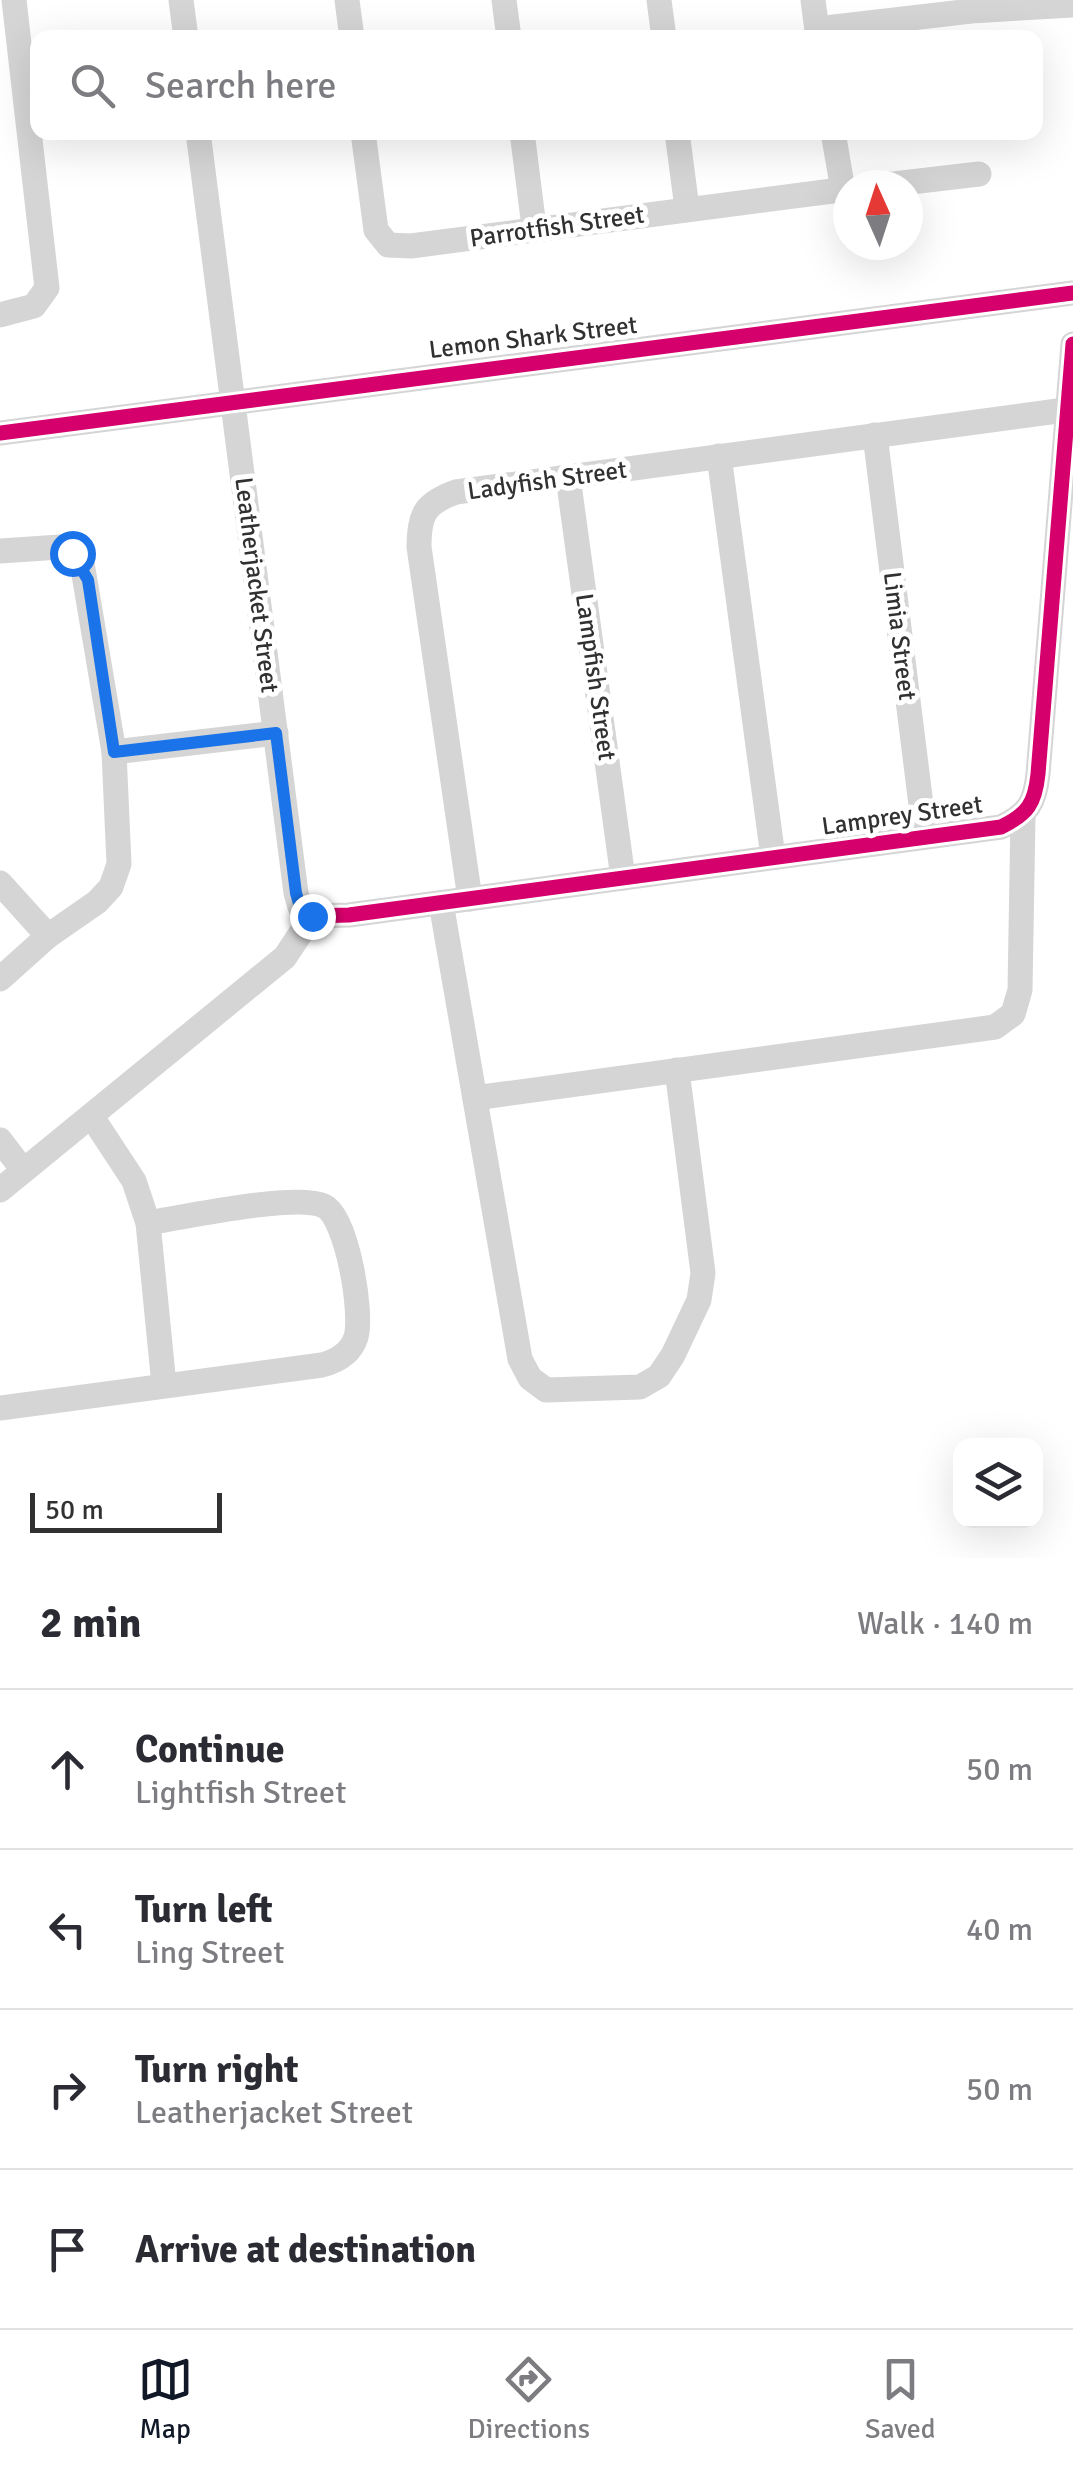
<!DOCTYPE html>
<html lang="en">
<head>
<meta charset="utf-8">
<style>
  body { margin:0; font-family:Signika,sans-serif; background:#f7f7f7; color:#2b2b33 }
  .controls { position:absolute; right:30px; bottom:30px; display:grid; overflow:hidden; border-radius:20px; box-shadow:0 10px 40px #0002 }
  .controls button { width:90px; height:90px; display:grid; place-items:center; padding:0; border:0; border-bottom:2px solid #e1e1e2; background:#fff; color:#2b2b33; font:50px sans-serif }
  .compass { position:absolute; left:833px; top:170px; width:90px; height:90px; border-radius:50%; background:#fff; box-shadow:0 10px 40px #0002; rotate:357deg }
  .scale { position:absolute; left:30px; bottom:25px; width:192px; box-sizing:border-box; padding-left:10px; border:5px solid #313131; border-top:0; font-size:28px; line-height:35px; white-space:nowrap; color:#313131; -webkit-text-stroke:8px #fff; paint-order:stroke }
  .stop { position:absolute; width:30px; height:30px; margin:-22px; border:8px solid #1a73e8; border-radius:50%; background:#fff }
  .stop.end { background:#1a73e8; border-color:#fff; box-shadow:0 2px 10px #0008 }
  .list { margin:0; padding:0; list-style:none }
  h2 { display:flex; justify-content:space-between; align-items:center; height:130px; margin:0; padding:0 40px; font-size:42px }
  h2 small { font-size:32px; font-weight:400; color:#7c7c81 }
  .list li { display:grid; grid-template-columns:65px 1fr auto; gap:30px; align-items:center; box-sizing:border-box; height:160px; padding:0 40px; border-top:2px solid #e1e1e2 }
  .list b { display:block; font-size:38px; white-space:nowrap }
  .list p { margin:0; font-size:32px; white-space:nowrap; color:#7c7c81 }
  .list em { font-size:32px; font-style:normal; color:#7c7c81 }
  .icon { flex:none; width:55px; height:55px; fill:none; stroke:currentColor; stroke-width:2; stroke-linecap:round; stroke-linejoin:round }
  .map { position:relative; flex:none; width:1073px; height:1558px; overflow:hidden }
  .search { position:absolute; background:#fff; box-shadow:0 10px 40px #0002; left:30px; right:30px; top:30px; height:110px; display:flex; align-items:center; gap:25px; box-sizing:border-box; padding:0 35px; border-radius:20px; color:#7c7c81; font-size:38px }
  .sheet { height:770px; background:#fff }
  nav { display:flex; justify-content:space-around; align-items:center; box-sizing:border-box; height:140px; border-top:2px solid #e1e1e2; background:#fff; font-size:28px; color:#7c7c81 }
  nav a { display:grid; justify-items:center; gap:5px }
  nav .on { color:#111827 }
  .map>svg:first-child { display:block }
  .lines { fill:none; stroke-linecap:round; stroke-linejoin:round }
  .street { stroke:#d5d5d5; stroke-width:25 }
  .cycleway-casing { stroke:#fff; stroke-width:21 }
  .cycleway { stroke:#d6006c; stroke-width:15 }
  .route { stroke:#1a73e8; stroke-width:12 }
  .labels { text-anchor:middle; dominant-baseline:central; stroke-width:10; stroke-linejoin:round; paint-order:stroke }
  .street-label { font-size:25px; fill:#313131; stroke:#fff }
</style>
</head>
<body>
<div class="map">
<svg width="1073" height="1558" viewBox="0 0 1073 1558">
  <rect width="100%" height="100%" fill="#fff"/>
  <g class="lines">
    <g class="street">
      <path d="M181,0L186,38"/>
      <path d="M347,0L352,38"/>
      <path d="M504,0L509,38"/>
      <path d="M659,0L664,38"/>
      <path d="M813,0L818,38"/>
      <path d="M817,29L971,11L1073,5"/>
      <path d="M198,132L296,893L300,907L312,916"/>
      <path d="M363,132L376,230L388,245L411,246L848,189"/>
      <path d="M522,132L534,227"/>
      <path d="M677,132L687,208"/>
      <path d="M833,132L843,190"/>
      <path d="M885,185L979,174"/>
      <path d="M0,315L34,306L47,288L14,0"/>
      <path d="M0,433L1073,293"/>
      <path d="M875,435L925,837"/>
      <path d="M719,456L773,857"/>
      <path d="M568,477L623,878"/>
      <path d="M0,551L60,547L82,563L114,752L119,864L111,887L97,902L48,936L0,979"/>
      <path d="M114,752L276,733"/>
      <path d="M0,883L48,936"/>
      <path d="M470,899L419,547C419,514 425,503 456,492L1065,410"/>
      <path d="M441,903L520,1359L530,1378L546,1390L640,1387L659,1376L673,1355L699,1300L703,1273L677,1070"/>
      <path d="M312,916L349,915L1001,827C1028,814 1035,803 1038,774L1073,344"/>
      <path d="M475,1098L995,1027L1013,1014L1020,990L1023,816"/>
      <path d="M92,1117L134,1181L148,1223L164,1385"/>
      <path d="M0,1140L23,1170"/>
      <path d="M0,1190L285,957L312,916"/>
      <path d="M0,1408L322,1365C337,1361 351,1353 356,1337C363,1313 347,1217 324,1206C296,1193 184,1217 148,1223"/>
    </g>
    <g class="cycleway-casing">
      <g id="cycleway">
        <path d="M0,433L1073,293"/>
        <path d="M312,916L349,915L1001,827C1028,814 1035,803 1038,774L1073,344"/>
      </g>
    </g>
    <use href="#cycleway" class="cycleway"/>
  </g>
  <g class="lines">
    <path class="route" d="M72,553L88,580L114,752L276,733L296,893L300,907L312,916"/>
  </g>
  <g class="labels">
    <g class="street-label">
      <text transform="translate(557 226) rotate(-8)">Parrotfish Street</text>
      <text transform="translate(533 337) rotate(-7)">Lemon Shark Street</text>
      <text transform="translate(547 480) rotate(-8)">Ladyfish Street</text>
      <text transform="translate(257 585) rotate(83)">Leatherjacket Street</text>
      <text transform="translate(900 636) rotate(83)">Limia Street</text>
      <text transform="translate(596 677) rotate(82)">Lampfish Street</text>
      <text transform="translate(902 815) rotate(-8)">Lamprey Street</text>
    </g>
  </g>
</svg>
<div class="controls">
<button><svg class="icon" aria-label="layers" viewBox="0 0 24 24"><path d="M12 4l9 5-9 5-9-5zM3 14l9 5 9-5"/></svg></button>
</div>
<svg class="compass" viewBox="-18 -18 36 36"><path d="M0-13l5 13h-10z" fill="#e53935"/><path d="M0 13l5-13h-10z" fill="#7c7c81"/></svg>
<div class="scale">50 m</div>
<div class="stop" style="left:72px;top:553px"></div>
<div class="stop end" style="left:312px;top:916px"></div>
<div class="search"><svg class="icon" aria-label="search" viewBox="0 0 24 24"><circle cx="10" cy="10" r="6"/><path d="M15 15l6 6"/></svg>Search here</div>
</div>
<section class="sheet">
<h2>2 min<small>Walk · 140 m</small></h2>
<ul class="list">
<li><svg class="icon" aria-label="ahead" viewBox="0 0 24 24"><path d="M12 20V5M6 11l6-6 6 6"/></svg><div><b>Continue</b><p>Lightfish Street</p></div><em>50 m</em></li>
<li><svg class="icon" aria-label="left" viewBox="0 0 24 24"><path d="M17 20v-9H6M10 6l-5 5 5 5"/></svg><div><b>Turn left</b><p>Ling Street</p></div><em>40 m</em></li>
<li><svg class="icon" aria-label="right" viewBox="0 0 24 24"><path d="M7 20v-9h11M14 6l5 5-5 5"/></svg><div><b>Turn right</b><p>Leatherjacket Street</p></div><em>50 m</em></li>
<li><svg class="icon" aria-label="arrive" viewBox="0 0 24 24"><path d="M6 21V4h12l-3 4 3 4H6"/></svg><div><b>Arrive at destination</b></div></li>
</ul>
</section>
<nav>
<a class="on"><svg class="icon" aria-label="map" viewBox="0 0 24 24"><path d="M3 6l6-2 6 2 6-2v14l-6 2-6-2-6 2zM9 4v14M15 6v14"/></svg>Map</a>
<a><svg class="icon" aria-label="directions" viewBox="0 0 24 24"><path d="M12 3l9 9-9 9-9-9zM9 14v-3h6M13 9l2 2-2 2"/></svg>Directions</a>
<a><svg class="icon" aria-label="saved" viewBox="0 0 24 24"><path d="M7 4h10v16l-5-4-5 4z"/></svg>Saved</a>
</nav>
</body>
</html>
